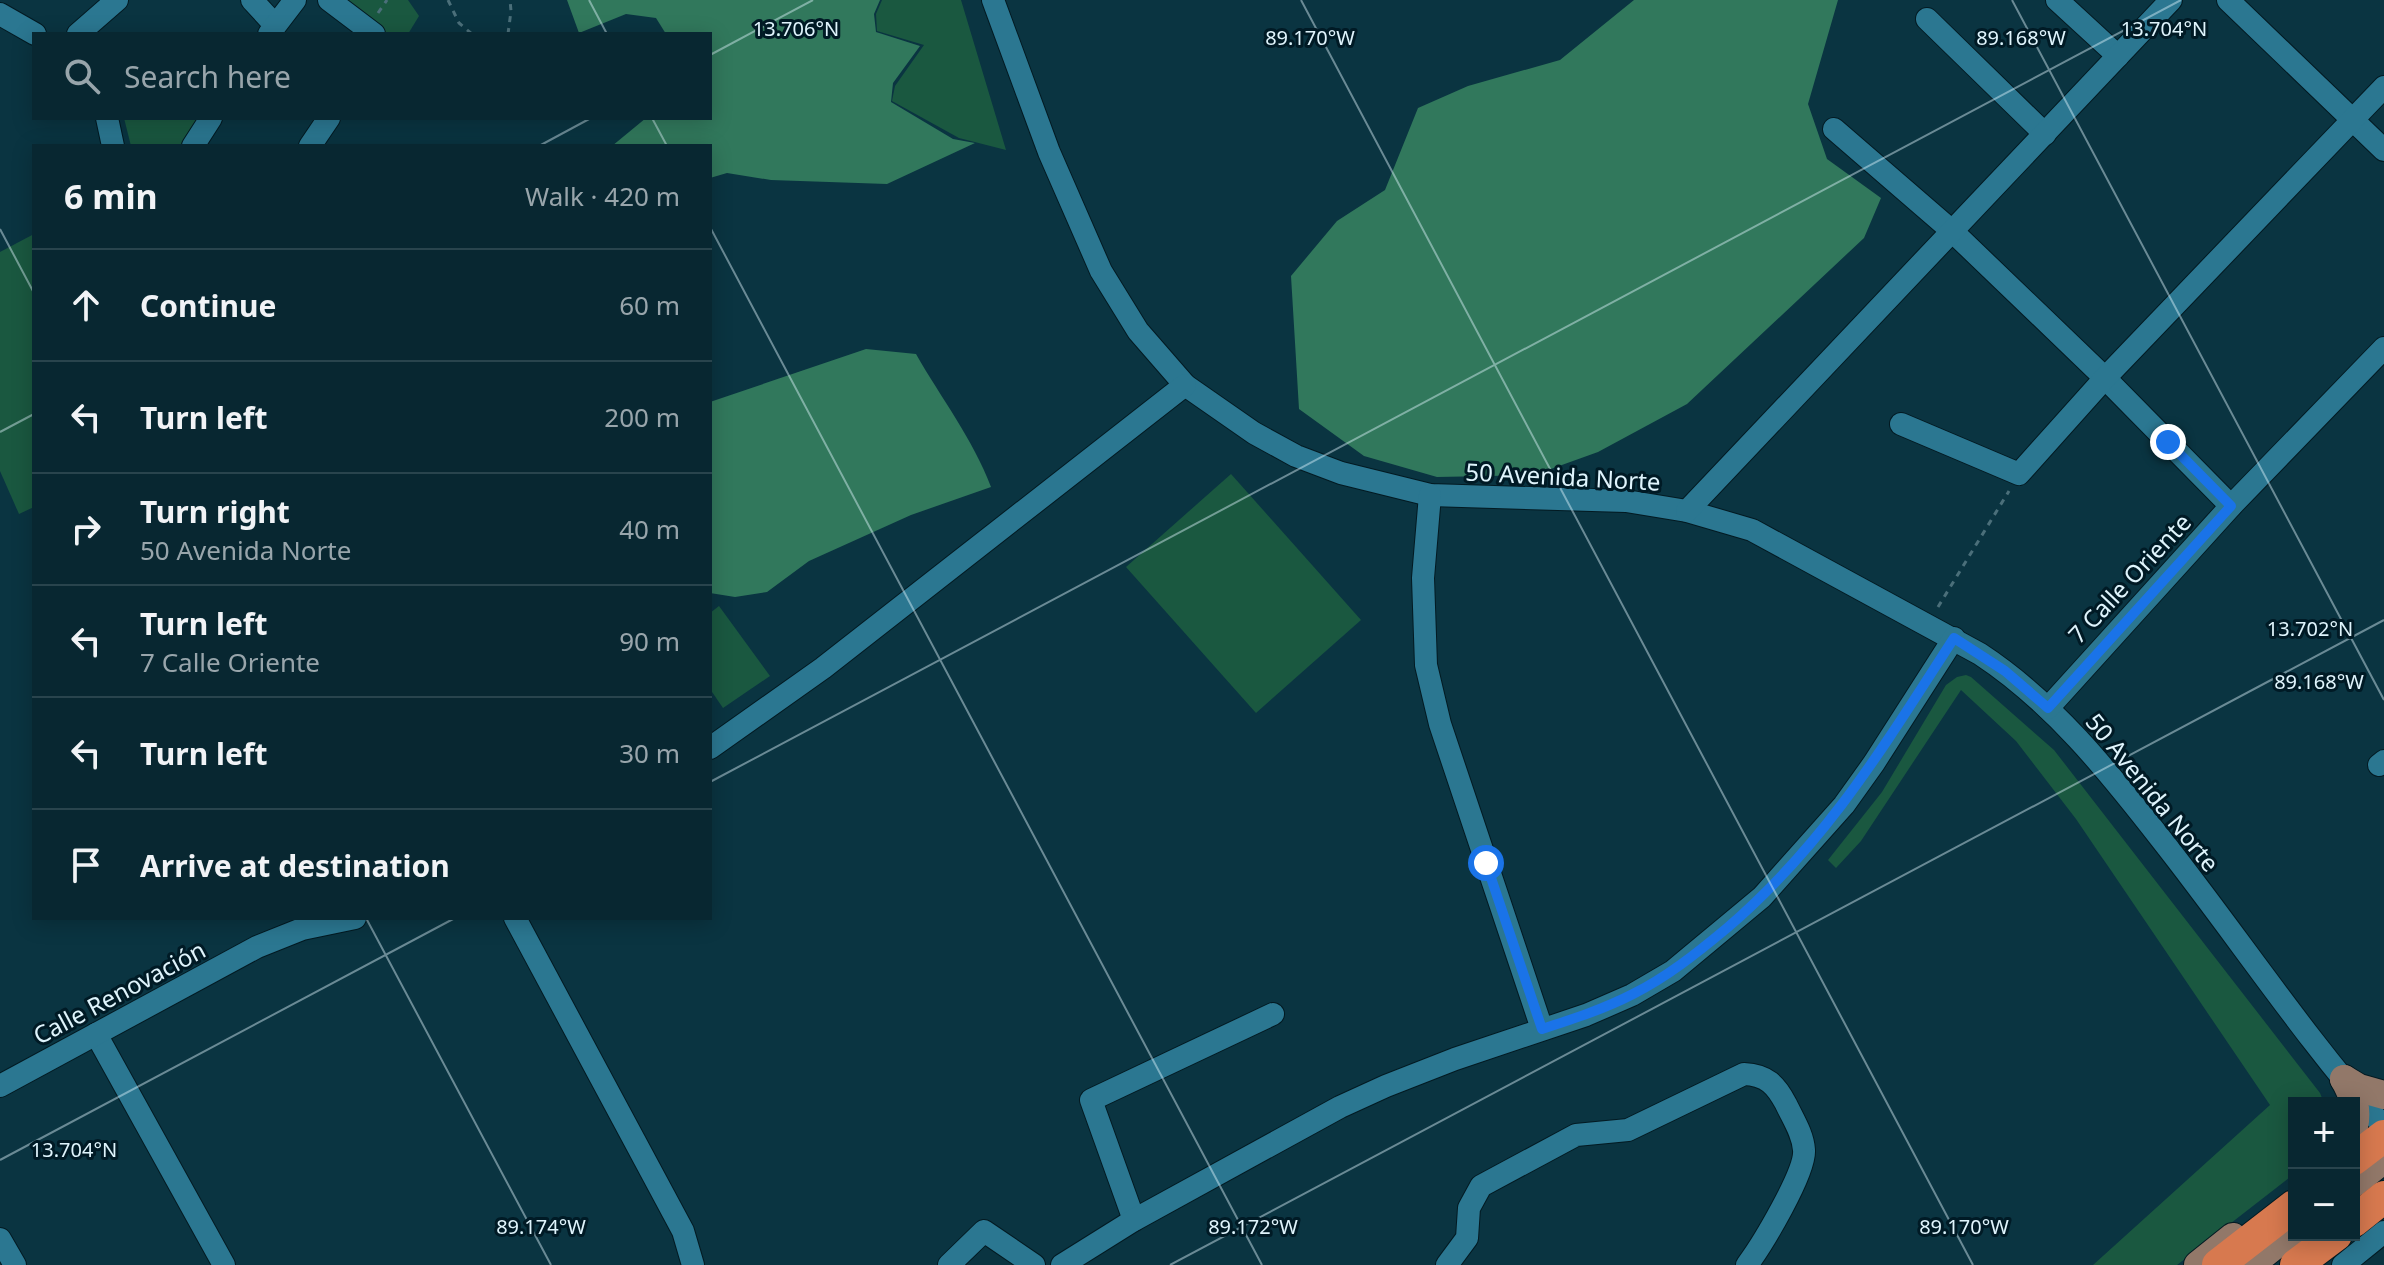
<!DOCTYPE html>
<html lang="en">
<head>
<meta charset="utf-8">
<style>
  body { margin:0; font-family:"Noto Sans",sans-serif; background:#16333d; color:#f1f3f6 }
  .controls { position:absolute; right:24px; bottom:24px; display:grid; overflow:hidden; border-radius:0px; box-shadow:0 4px 20px #0003 }
  .controls button { width:72px; height:72px; display:grid; place-items:center; padding:0; border:0; border-bottom:2px solid #29444d; background:#082731; color:#f1f3f6; font:40px sans-serif }
  .stop { position:absolute; width:24px; height:24px; margin:-18px; border:6px solid #1a73e8; border-radius:50%; background:#fff }
  .stop.end { background:#1a73e8; border-color:#fff; box-shadow:0 2px 8px #0008 }
  .list { margin:0; padding:0; list-style:none }
  h2 { display:flex; justify-content:space-between; align-items:center; height:104px; margin:0; padding:0 32px; font-size:34px }
  h2 small { font-size:26px; font-weight:400; color:#98a5ab }
  .list li { display:grid; grid-template-columns:52px 1fr auto; gap:24px; align-items:center; box-sizing:border-box; height:112px; padding:0 32px; border-top:2px solid #29444d }
  .list b { display:block; font-size:30px; white-space:nowrap }
  .list p { margin:0; font-size:26px; white-space:nowrap; color:#98a5ab }
  .list em { font-size:26px; font-style:normal; color:#98a5ab }
  .icon { flex:none; width:44px; height:44px; fill:none; stroke:currentColor; stroke-width:2; stroke-linecap:round; stroke-linejoin:round }
  .map { position:relative; flex:none; width:2384px; height:1265px; overflow:hidden }
  .search { position:absolute; background:#082731; box-shadow:0 4px 20px #0003; left:32px; top:32px; width:680px; height:88px; display:flex; align-items:center; gap:20px; box-sizing:border-box; padding:0 28px; border-radius:0px; color:#98a5ab; font-size:30px }
  .panel { position:absolute; background:#082731; box-shadow:0 4px 20px #0003; left:32px; top:144px; width:680px; height:776px; border-radius:0px }
  .map>svg:first-child { display:block }
  .green { fill:#1a5840 }
  .forest { fill:#31785c }
  .lines { fill:none; stroke-linecap:round; stroke-linejoin:round }
  .minor-casing { stroke:#031a22; stroke-width:24 }
  .major-casing { stroke:#031a22; stroke-width:30 }
  .highway-casing { stroke:#031a22; stroke-width:34 }
  .path { stroke:#4b6f7a; stroke-width:3; stroke-dasharray:6 6; stroke-linecap:butt }
  .minor { stroke:#2b7791; stroke-width:22 }
  .major { stroke:#927869; stroke-width:28 }
  .highway { stroke:#d7794f; stroke-width:32 }
  .route { stroke:#1a73e8; stroke-width:10 }
  .ticks { fill:none; stroke:#dff4fc; stroke-width:2; stroke-opacity:0.45 }
  .labels { text-anchor:middle; dominant-baseline:central; stroke-width:6; stroke-linejoin:round; paint-order:stroke }
  .street-label { font-size:24px; fill:#dff4fc; stroke:#001a25 }
  .ticks-label { font-size:20px; text-anchor:middle; fill:#dff4fc; stroke:#001a25; stroke-width:6; stroke-linejoin:round; paint-order:stroke }
</style>
</head>
<body>
<div class="map">
<svg width="2384" height="1265" viewBox="0 0 2384 1265">
  <rect width="100%" height="100%" fill="#0a3441"/>
  <g class="green">
    <path d="M340,0H408L419,16L408,34H384Z"/>
    <path d="M882,0H961L1006,150L959,138L892,101L895,86L924,45L877,31L876,14Z"/>
    <path d="M124,118H204L185,146H131Z"/>
    <path d="M34,234V507L19,514L0,471V252Z"/>
    <path d="M1231,474L1361,620L1256,713L1126,567Z"/>
    <path d="M719,606L770,676L723,708L710,689V613Z"/>
    <path d="M1966,675L1971,677L2054,750L2320,1093L2324,1103H2294V1174L2177,1265H2093L2270,1105L2076,819L2016,741L1961,690L1861,841L1836,868L1828,860L1882,792L1946,685L1957,677Z"/>
  </g>
  <g class="forest">
    <path d="M567,0H880L874,14L876,32L920,46L893,83L891,102L953,139L975,143L887,184L771,180L727,173L710,178V146H612L646,118H710V34H666L656,18L626,14L579,33Z"/>
    <path d="M1634,0H1838L1808,104L1827,159L1881,198L1864,238L1687,404L1598,452L1534,475L1437,477L1364,456L1299,409L1291,276L1337,221L1385,190L1418,108L1468,86L1560,60Z"/>
    <path d="M866,349L916,354C941,398 973,439 991,487L911,515L809,561L767,592L735,597L710,593V402Z"/>
  </g>
  <g class="lines">
    <g class="minor-casing">
      <g id="minor">
        <path d="M252,0L275,25"/>
        <path d="M329,0L374,34"/>
        <path d="M993,0L1049,152L1101,271L1138,331L1185,385L1254,433L1296,456L1341,473L1430,495L1626,501L1687,511L1752,530L1980,654C2053,702 2108,771 2161,839C2236,934 2304,1037 2384,1127"/>
        <path d="M2057,0L2118,56"/>
        <path d="M2228,0L2384,150"/>
        <path d="M0,14L35,34"/>
        <path d="M1927,19L2045,134"/>
        <path d="M78,34L117,0"/>
        <path d="M269,34L295,0"/>
        <path d="M107,118L113,146"/>
        <path d="M1834,129L1952,231L2105,378L2231,506"/>
        <path d="M193,146L211,118"/>
        <path d="M310,146L329,118"/>
        <path d="M1901,424L2019,474L2105,378L2384,87"/>
        <path d="M1430,495L1423,578L1426,665L1440,724L1542,1029"/>
        <path d="M1687,511L2171,0"/>
        <path d="M2048,708L2231,506L2384,348"/>
        <path d="M710,748L823,668L1185,385"/>
        <path d="M2379,765L2384,761"/>
        <path d="M515,918L683,1231L693,1265"/>
        <path d="M96,1034L224,1265"/>
        <path d="M0,1086L257,947L302,929L355,918"/>
        <path d="M1134,1220L1091,1100L1273,1014"/>
        <path d="M0,1239L15,1265"/>
        <path d="M949,1265L984,1231L1034,1265"/>
        <path d="M1062,1265L1134,1220L1340,1107L1386,1086L1455,1059L1586,1015L1632,995L1673,971L1762,897L1844,805L1874,763L1954,638"/>
        <path d="M1447,1265L1467,1238L1469,1208L1481,1186L1576,1135L1628,1130L1744,1074C1767,1075 1776,1085 1786,1104C1793,1119 1803,1134 1804,1150C1806,1172 1762,1245 1747,1265"/>
        <path d="M2343,1265L2384,1232"/>
      </g>
    </g>
    <g class="major-casing">
      <g id="major">
        <path d="M2344,1079C2353,1095 2358,1109 2354,1127"/>
        <path d="M2344,1079L2359,1088L2384,1095"/>
        <path d="M2354,1183L2384,1159"/>
        <path d="M2198,1265L2233,1237"/>
        <path d="M2250,1265L2294,1230"/>
      </g>
    </g>
    <g class="highway-casing">
      <g id="highway">
        <path d="M2354,1159L2384,1136"/>
        <path d="M2354,1221L2384,1197"/>
        <path d="M2218,1265L2294,1206"/>
        <path d="M2296,1265L2336,1235"/>
      </g>
    </g>
    <g class="path">
      <path d="M448,0L459,23L472,34"/>
      <path d="M378,13L387,0"/>
      <path d="M508,34L511,11L510,0"/>
      <path d="M1938,607L2009,491"/>
    </g>
    <use href="#minor" class="minor"/>
    <use href="#major" class="major"/>
    <use href="#highway" class="highway"/>
  </g>
  <g class="lines">
    <path class="route" d="M1486,863L1542,1029C1573,1019 1604,1009 1633,994C1667,977 1697,953 1727,928C1826,843 1884,746 1954,638L2005,671L2048,708L2231,506L2168,442"/>
  </g>
  <path class="ticks" d="M589,0L607,34M1301,0L1973,1265M2012,0L2384,700M710,55L813,0M652,118L667,146M539,146L591,118M710,227L1262,1265M0,229L34,293M0,432L34,414M710,782L2181,0M366,918L551,1265M0,1160L455,918M1170,1265L2384,620"/>
  <g class="labels">
    <g class="street-label">
      <text transform="translate(1563 476) rotate(3)">50 Avenida Norte</text>
      <text transform="translate(2129 578) rotate(-47)">7 Calle Oriente</text>
      <text transform="translate(2153 792) rotate(51)">50 Avenida Norte</text>
      <text transform="translate(119 992) rotate(-28)">Calle Renovación</text>
    </g>
  </g>
  <g class="ticks-label">
    <text x="796" y="36">13.706°N</text>
    <text x="2164" y="36">13.704°N</text>
    <text x="1310" y="45">89.170°W</text>
    <text x="2021" y="45">89.168°W</text>
    <text x="2310" y="636">13.702°N</text>
    <text x="2319" y="689">89.168°W</text>
    <text x="74" y="1157">13.704°N</text>
    <text x="541" y="1234">89.174°W</text>
    <text x="1253" y="1234">89.172°W</text>
    <text x="1964" y="1234">89.170°W</text>
  </g>
</svg>
<div class="controls">
<button>+</button>
<button>−</button>
</div>
<div class="stop" style="left:1486px;top:863px"></div>
<div class="stop end" style="left:2168px;top:442px"></div>
<div class="search"><svg class="icon" aria-label="search" viewBox="0 0 24 24"><circle cx="10" cy="10" r="6"/><path d="M15 15l6 6"/></svg>Search here</div>
<section class="panel">
<h2>6 min<small>Walk · 420 m</small></h2>
<ul class="list">
<li><svg class="icon" aria-label="ahead" viewBox="0 0 24 24"><path d="M12 20V5M6 11l6-6 6 6"/></svg><div><b>Continue</b></div><em>60 m</em></li>
<li><svg class="icon" aria-label="left" viewBox="0 0 24 24"><path d="M17 20v-9H6M10 6l-5 5 5 5"/></svg><div><b>Turn left</b></div><em>200 m</em></li>
<li><svg class="icon" aria-label="right" viewBox="0 0 24 24"><path d="M7 20v-9h11M14 6l5 5-5 5"/></svg><div><b>Turn right</b><p>50 Avenida Norte</p></div><em>40 m</em></li>
<li><svg class="icon" aria-label="left" viewBox="0 0 24 24"><path d="M17 20v-9H6M10 6l-5 5 5 5"/></svg><div><b>Turn left</b><p>7 Calle Oriente</p></div><em>90 m</em></li>
<li><svg class="icon" aria-label="left" viewBox="0 0 24 24"><path d="M17 20v-9H6M10 6l-5 5 5 5"/></svg><div><b>Turn left</b></div><em>30 m</em></li>
<li><svg class="icon" aria-label="arrive" viewBox="0 0 24 24"><path d="M6 21V4h12l-3 4 3 4H6"/></svg><div><b>Arrive at destination</b></div></li>
</ul>
</section>
</div>
</body>
</html>
